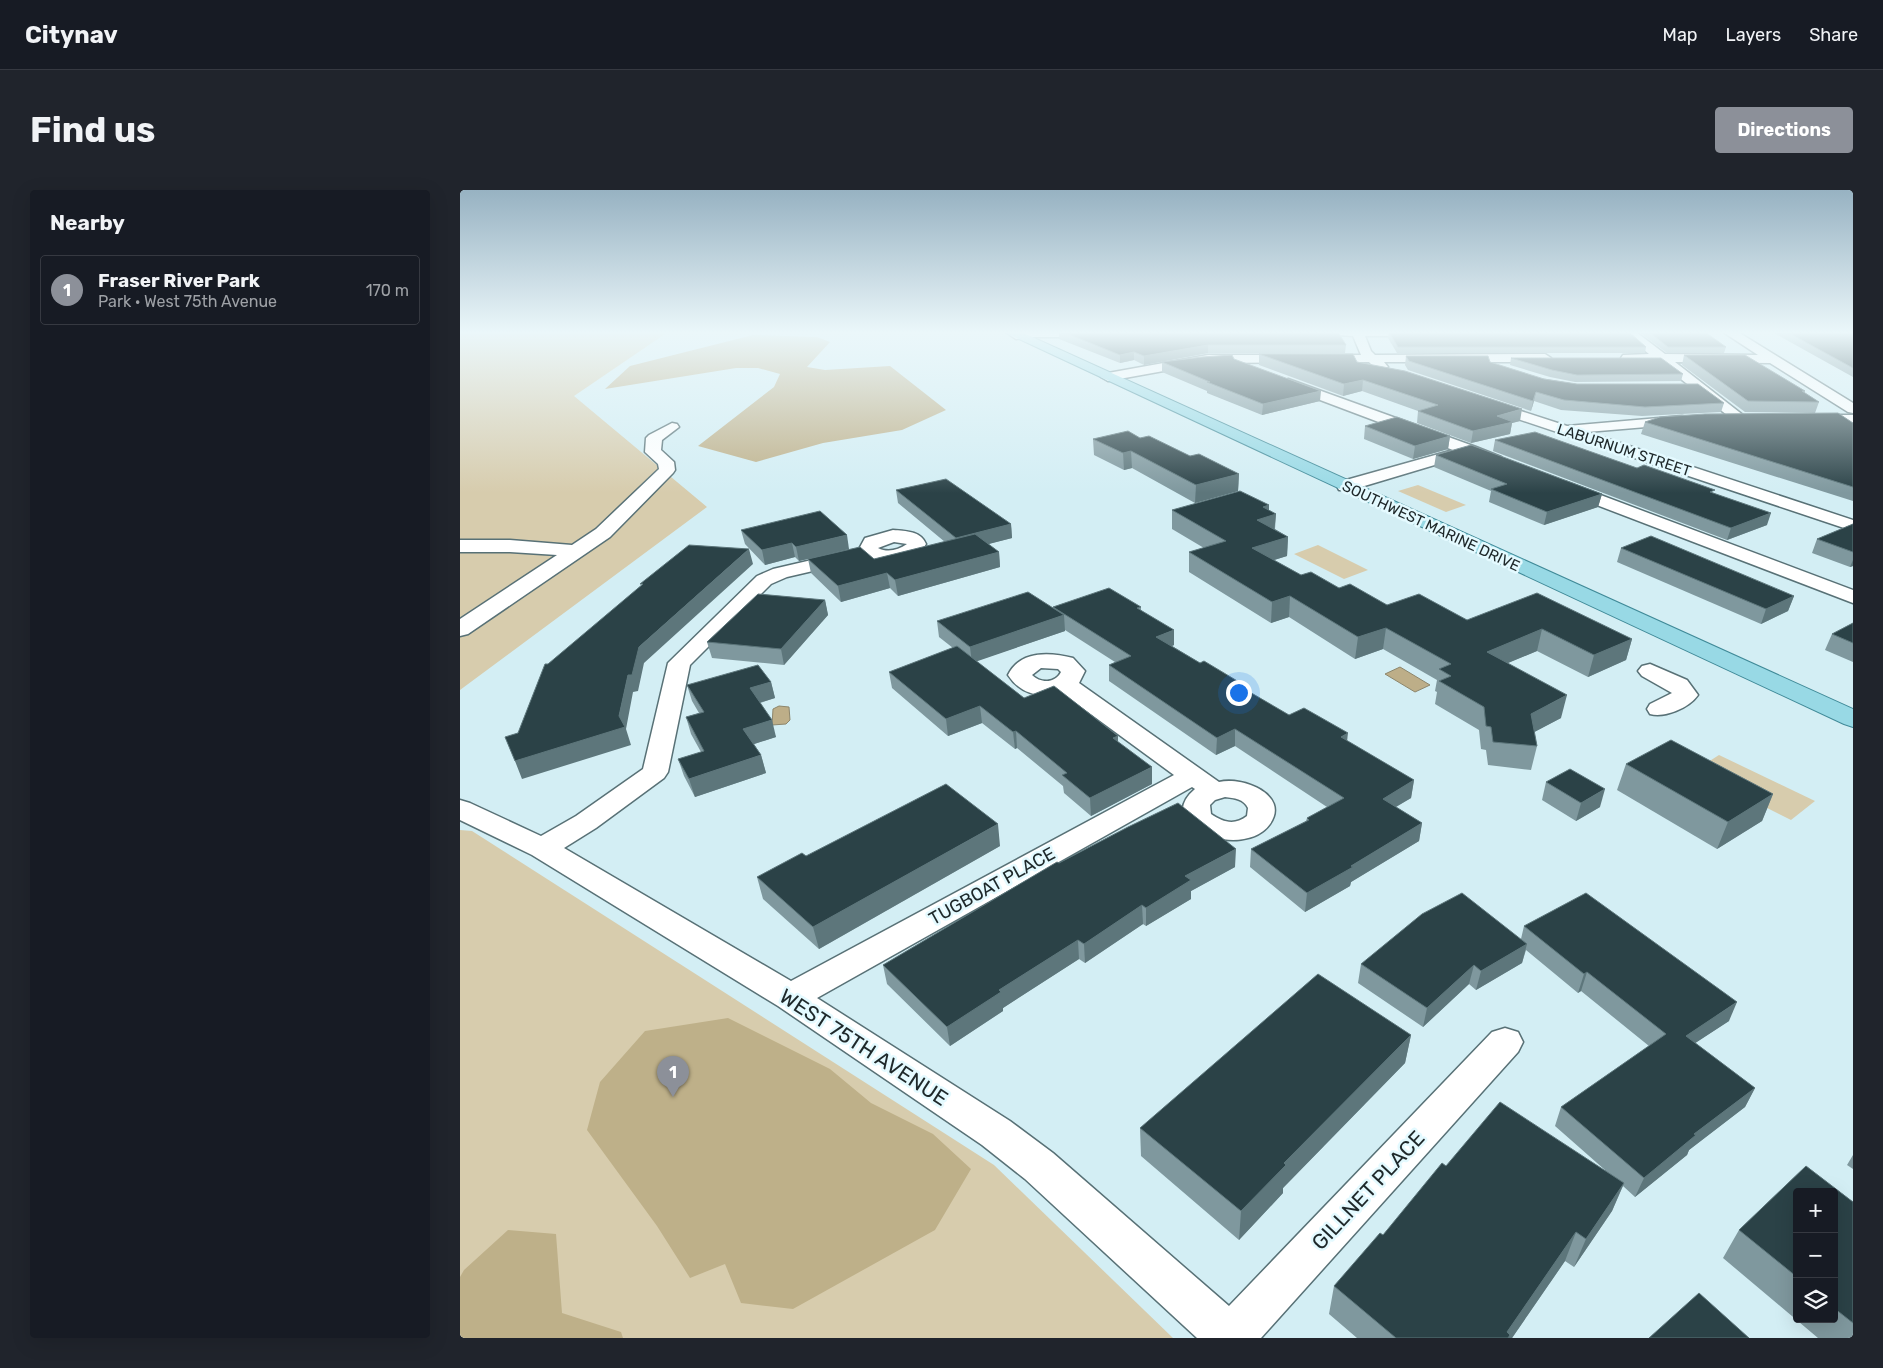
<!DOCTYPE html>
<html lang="en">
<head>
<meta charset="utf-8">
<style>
  body { margin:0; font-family:Rubik,sans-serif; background:#20242c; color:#f1f3f6 }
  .controls { position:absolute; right:15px; bottom:15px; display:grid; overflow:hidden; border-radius:5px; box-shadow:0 5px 20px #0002 }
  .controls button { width:45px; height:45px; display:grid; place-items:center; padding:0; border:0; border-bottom:1px solid #363941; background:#171b24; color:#f1f3f6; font:25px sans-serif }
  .you { position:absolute; left:778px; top:502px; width:18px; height:18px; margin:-12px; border:4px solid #fff; border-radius:50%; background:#1a73e8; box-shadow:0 0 0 8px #1a73e833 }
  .badge { display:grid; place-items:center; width:32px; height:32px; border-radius:50%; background:#8c9099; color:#fff; font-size:16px; font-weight:700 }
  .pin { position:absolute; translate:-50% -41px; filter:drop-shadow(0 1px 2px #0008) }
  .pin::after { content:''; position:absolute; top:26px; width:18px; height:15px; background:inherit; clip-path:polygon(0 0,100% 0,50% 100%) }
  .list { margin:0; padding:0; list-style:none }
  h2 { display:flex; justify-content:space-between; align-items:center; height:65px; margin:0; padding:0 20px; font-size:21px }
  h2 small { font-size:16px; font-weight:400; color:#9ea1a6 }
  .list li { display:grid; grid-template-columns:32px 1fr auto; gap:15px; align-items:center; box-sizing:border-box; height:70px; margin:0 10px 10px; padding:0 10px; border:1px solid #363941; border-radius:5px }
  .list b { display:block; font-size:19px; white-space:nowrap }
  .list p { margin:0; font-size:16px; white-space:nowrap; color:#9ea1a6 }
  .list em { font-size:16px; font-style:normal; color:#9ea1a6 }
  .icon { flex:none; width:28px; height:28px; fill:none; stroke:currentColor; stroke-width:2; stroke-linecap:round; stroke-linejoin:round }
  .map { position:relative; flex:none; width:1393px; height:1148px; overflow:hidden; border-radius:5px }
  header { display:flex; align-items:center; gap:30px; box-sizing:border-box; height:70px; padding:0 25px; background:#171b24; border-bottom:1px solid #363941 }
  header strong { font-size:24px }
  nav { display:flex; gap:28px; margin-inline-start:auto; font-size:18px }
  .intro { display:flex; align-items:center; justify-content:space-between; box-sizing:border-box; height:120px; padding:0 30px }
  h1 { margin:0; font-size:35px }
  .button { padding:12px 22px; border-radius:5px; background:#8c9099; color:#fff; font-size:18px; font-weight:700 }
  main { display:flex; gap:30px; padding:0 30px }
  aside { flex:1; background:#171b24; border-radius:5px; box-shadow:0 5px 20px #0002 }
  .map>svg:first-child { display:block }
  .green { fill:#d7ccad }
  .forest { fill:#beb089 }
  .water { fill:#bdae88; stroke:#8d866c }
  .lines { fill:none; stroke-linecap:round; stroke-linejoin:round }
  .minor-casing { stroke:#587176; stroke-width:3 }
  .major-casing { stroke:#408a98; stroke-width:2 }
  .minor { fill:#fff; fill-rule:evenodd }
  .major { fill:#98d9e5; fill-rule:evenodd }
  .wall { fill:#7f989e; fill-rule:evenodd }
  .shaded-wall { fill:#5d767b }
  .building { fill:#2b4247; stroke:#5d767b }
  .labels { text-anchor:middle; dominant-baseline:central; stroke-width:5; stroke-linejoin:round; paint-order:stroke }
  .far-street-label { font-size:15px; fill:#1e282a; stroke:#e4faff }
  .street-label { font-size:18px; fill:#1e282a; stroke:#e4faff }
  .near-street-label { font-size:21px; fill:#1e282a; stroke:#e4faff }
</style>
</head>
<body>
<header>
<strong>Citynav</strong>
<nav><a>Map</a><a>Layers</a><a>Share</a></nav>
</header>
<div class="intro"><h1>Find us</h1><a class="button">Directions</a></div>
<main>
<aside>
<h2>Nearby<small></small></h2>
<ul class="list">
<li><span class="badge">1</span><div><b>Fraser River Park</b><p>Park · West 75th Avenue</p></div><em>170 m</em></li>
</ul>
</aside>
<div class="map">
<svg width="1393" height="1148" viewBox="0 0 1393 1148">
  <rect width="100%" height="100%" fill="#d3eef4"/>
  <g class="green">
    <path d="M0,142H208L114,206L247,317L0,500Z"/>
    <path d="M958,295L1006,315L986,322L938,301Z"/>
    <path d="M858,355L908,380L884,389L834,364Z"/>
    <path d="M1259,565L1355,611L1331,630L1234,581Z"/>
    <path d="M0,640L12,641L534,975L713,1148H0Z"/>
  </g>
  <g class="forest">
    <path d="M293,145L357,147L370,152L347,177L365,180L430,176L486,220L442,240L363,253L296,272L238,256L314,197L320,184L298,178H276L145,199L170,176Z"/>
    <path d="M268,828L370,879L411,913L473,944L511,979L475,1040L333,1119L281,1113L265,1074L230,1088L197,1036L127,940L140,892L185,841Z"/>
    <path d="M48,1040L96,1044L102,1123L161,1142L163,1148H0V1087L4,1080Z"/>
  </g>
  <g class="water">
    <path d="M940,477L970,495L955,502L925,484Z"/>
    <path d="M319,516L329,517L330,530L326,534L312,535L313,519Z"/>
  </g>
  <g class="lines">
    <g class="minor-casing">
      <g id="minor">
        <path d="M552,142H640L641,143L635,147H571L556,149L550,145Z"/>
        <path d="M877,142H1019L1013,146H905L911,161L915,165L1085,164L1091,168L1085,172H924L928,177L922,181L917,180L909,172L748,173L648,191L641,187L648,183L748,165H901L893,146L878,145Z"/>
        <path d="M1162,142H1176L1205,164L1298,165L1263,142H1278L1393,213V223L1388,222L1310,173L1215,172L1288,229L1286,232H1276L1199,172L1163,171L1161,168L1163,165L1189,164Z"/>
        <path d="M828,189L1016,257L1041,267L1043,270L1041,273L1035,275L1008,265L891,300H879L877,296L879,292L993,260L823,196L821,193Z"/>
        <path d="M1027,210L1107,236L1222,226L1227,227L1229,230L1227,233L1222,234L1127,242L1393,330V341L1022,217L1020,214L1022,211Z"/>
        <path d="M1351,225H1393V233L1346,232L1344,229L1346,226Z"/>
        <path d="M212,233L217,234L219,237L202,250L201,260L214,272L215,280L213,283L150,347L8,444L0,446V429L97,365L50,362H0V350H50L112,355L136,339L199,279L198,274L185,262L186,248L189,245Z"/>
        <path d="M1106,292L1393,400V413L1100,301L1098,297L1100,293Z"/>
        <path d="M433,340C446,341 461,341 466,354L460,363L447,369L426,372L409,368L327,387L311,394L230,475L208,582L204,588L136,638L104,658L331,791L714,585L602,503C580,508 561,505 548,485C560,460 590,462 613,468L625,481L619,493L759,592C783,586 830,605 810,634C784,671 690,637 735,599L732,597L357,808L550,931L593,963L769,1116L1032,842L1045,838L1058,842L1063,852L1058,862L801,1148H737L565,989L522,955L318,816L72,665L0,630V610L10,613L81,646L116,626L183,579L208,473L297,386L313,379L399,359L405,348ZM434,352L447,354C438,360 428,363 418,358ZM581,478L598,479L601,482C595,494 580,493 572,485ZM765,607C774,608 784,609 788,618L787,626C774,636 763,632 751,624L750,615L755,610Z"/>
        <path d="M1190,474L1227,490L1238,505C1229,518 1205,528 1190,524L1187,519L1190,514L1212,503L1182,486L1178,481L1182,476Z"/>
      </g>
    </g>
    <g class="major-casing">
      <path id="major" d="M544,142H561L1393,519V537L1384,534Z"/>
    </g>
    <use href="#minor" class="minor"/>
    <use href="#major" class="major"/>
  </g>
  <g class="wall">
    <path d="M599,142H878L886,155L885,163H748L684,175L674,170L660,173L599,149Z"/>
    <path d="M929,142H1169L1186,157L1185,163H937L928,148Z"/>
    <path d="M1179,142H1245L1266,157L1264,163H1207Z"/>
    <path d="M1312,142H1393V187Z"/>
    <path d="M799,164L897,172L1060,231L1052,233L1050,244L1011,253L957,233L958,221L902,201L883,206L799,175Z"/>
    <path d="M1224,165L1345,201V203L1359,212L1355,223L1285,222L1222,175Z"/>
    <path d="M946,166L1117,194L1264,213L1261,222L1182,226L1101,220L1074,211L1071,221L948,180L945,175Z"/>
    <path d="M1051,168L1223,184L1221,191L1115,192L1090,187L1050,175Z"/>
    <path d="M774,169L860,211L802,225L747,203V201L702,182V172Z"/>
    <path d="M1185,232L1393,233V311L1181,244Z"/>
    <path d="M905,236L990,246L988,259L953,269L904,249Z"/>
    <path d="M680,248L779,284L778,301L735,313L672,278L664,280L634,265L633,249Z"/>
    <path d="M1035,250L1177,278L1254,303L1307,335L1267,350L1033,261Z"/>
    <path d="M976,265L1142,304L1138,317L1084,335L1029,312L1031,301L974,277Z"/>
    <path d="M436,300L551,334L552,348L528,354L539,362L540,377L438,406L430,398L381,412L351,383L348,369L339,371L335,367L305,375L285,354L281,340L389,359L414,369L485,352L438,313Z"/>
    <path d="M809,315V321L816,324L815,339L828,347L827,366L814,370L841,385L927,415L1007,430L1172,449L1166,470L1128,487L1077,461L1047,473L1101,528L1074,542L1077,556L1071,580L1028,575L1026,560L1021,559L1019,540L975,514L977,502L975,501L977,490L923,459L895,469L829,427L811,433L729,382V362L744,358L712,339V320Z"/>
    <path d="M1393,334V376L1390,377L1352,363L1357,349Z"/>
    <path d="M1161,358L1334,406L1328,421L1301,434L1157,372Z"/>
    <path d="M365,410L368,425L324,475L252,468L247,452Z"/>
    <path d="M681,417V420L714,455L712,456L740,473L779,492V496L829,525L887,551L954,590L951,608L936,617L962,633L959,651L891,692L890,696L845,722L790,677L791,659L846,631L847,628L867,617L775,556L756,565L649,491V475L655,472L605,440V441L516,471L564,508L658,546V552L692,594L631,626L604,603L603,596L557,558L555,559L522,533L488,546L432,498L429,482L493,458L479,447L477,431L593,418Z"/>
    <path d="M1393,433V472L1365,460L1372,444Z"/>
    <path d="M311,492L315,508L300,513L316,547L294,554L301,565L306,583L235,607L224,586L218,569L241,562L231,544L226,527L239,523L232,511L227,495Z"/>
    <path d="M1166,574L1313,604L1302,631L1257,659L1157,600Z"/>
    <path d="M1086,592L1140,617L1116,631L1082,610Z"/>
    <path d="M540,656L359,759L303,709L297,687L346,666Z"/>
    <path d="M599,673L775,677L731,701V709L686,736L683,734L625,773L619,769L543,818V821L490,856L427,794L423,775Z"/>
    <path d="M1064,736L1269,831L1235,853L1295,898L1285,917L1229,960L1227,965L1175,1007L1163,996L1152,1021L1114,1077L1105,1071L1052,1148H897L869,1124L874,1096L923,1045L986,976L1145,980L1095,936L1101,917L1189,856L1121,801L1118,803L1066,760L1062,773L1016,800L1009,794L963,837L898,793L901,774L1061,749Z"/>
    <path d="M951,845L945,873L823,998V1003L779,1050L681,966L680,938Z"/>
    <path d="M1393,965V979L1387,975Z"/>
    <path d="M1346,976L1393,1012V1148H1358L1263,1068L1279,1040ZM1337,1002H1374V1129H1337Z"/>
  </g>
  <g class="shaded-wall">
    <path d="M748,155V163L684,175V166Z"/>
    <path d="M674,162V170L660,173V165Z"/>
    <path d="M903,190L902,201L883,206L884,194Z"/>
    <path d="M861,201L860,211L802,225L803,214Z"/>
    <path d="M1076,202L1074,211L1071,221L1073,211Z"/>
    <path d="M1062,219L1060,231L1052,233L1050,244L1011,253L1013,241L1037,226Z"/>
    <path d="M990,246L988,259L953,269L955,256Z"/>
    <path d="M671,261L672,278L664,280L663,263Z"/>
    <path d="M779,284L778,301L735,313L736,295Z"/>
    <path d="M1142,304L1138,317L1084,335L1087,322Z"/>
    <path d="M809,315V326L816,324L814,343L797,330L803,317Z"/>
    <path d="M1311,323L1307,335L1267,350L1271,338Z"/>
    <path d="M551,334L552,348L498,362L496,348Z"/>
    <path d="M387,345L389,359L339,371L336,357Z"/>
    <path d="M828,347L827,366L791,377L792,358Z"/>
    <path d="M332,353L335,367L305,375L302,360Z"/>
    <path d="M289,359L293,374L184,473L178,501L173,502L166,539L171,555L62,589L55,571L159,526L168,485L179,457Z"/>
    <path d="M539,362L540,377L438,406L435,390Z"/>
    <path d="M1393,370V376L1390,377Z"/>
    <path d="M427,383L430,398L381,412L378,396Z"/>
    <path d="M830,406L829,427L811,433L812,412Z"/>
    <path d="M1334,406L1328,421L1301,434L1306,419Z"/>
    <path d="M365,410L368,425L324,475L321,459Z"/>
    <path d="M604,425L605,441L512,473L510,457Z"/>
    <path d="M926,438L923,459L895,469L898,447Z"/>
    <path d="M1082,439L1077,461L1022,484L1027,462Z"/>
    <path d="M714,440V455L696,463V447Z"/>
    <path d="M1172,449L1166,470L1128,487L1134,465Z"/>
    <path d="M311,492L315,508L295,514L290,498Z"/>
    <path d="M1107,505L1101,528L1065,547L1071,524Z"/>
    <path d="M520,516L522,533L488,546L486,529Z"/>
    <path d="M312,530L316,547L288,556L283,539Z"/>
    <path d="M775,539V556L756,565L757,548Z"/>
    <path d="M556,541L557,558L555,559L553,542Z"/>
    <path d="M888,543L886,560L881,547Z"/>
    <path d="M658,546V563L653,548Z"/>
    <path d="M301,565L306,583L235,607L229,589Z"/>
    <path d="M692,577V594L631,626L630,608Z"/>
    <path d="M954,590L951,608L920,626L923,609Z"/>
    <path d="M1145,599L1140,617L1116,631L1121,613Z"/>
    <path d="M1313,604L1302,631L1257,659L1268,632Z"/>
    <path d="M962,633L959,651L891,692L890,696L845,722L847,703Z"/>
    <path d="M538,634L540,656L359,759L353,737Z"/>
    <path d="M776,659L775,677L731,701V709L686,736V718L725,686Z"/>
    <path d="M682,715L683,734L625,773L624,754Z"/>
    <path d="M618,750L619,769L543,818V821L490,856L487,837L539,800Z"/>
    <path d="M1067,754L1062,773L1016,800L1021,781Z"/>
    <path d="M1014,775L1009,794L963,837L967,818Z"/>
    <path d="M1127,782L1121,801L1118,803L1124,784Z"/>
    <path d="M1277,812L1269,831L1217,865L1226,846Z"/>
    <path d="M951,845L945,873L823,998V1003L779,1050L781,1021L824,973Z"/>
    <path d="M1295,898L1285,917L1229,960L1227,965L1175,1007L1184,988L1234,944Z"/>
    <path d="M1164,993L1152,1021L1114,1077L1126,1049Z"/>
    <path d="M1116,1042L1105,1071L1052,1148H1045L1047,1142Z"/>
  </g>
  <g class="building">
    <path d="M603,142H878L886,155H748L684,166L674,162L660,165Z"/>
    <path d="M929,142H1169L1186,157H938Z"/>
    <path d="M1189,142H1245L1266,157H1208Z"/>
    <path d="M1327,142H1393V178Z"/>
    <path d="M799,164H893L897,172L945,181L1062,219L1037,226L1053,232L1013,241L958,221L978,215L903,190L884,194Z"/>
    <path d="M772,165L774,169L861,201L803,214L747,192H750L702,172L742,167Z"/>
    <path d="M1224,165H1285L1345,201H1342L1359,212L1288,211Z"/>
    <path d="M946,166H1028L1030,172L1084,189L1117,194H1238L1264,213L1185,217L1104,210L1076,202L1073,211L949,171Z"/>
    <path d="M1051,168H1201L1223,184L1117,185L1092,180Z"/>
    <path d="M1378,223L1393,233V297L1185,232L1200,227L1245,224Z"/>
    <path d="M937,227L990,246L955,256L905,236Z"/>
    <path d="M668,241L680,248L689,246L730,266L739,264L779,284L736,295L671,261L663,263L633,249Z"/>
    <path d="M1075,242L1177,278L1184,275L1255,300L1250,302L1311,323L1271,338L1035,250Z"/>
    <path d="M1011,255L1142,304L1087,322L1031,299L1047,294L976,265Z"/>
    <path d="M486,289L551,334L496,348L436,300Z"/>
    <path d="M780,301L809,315L803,317L816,324L797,330L828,347L792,358L841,385L851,382L879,398L890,394L927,415L959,404L1007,430L1077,403L1172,449L1134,465L1082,439L1027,462L1107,505L1071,524L1077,556L1033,552L1031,537L1026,536L1024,517L979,491L991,486L979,479L991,474L926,438L898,447L830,406L812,412L729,362L766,351L712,320Z"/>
    <path d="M360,321L387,345L336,357L332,353L302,360L281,340Z"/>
    <path d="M1393,334V362L1357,349Z"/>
    <path d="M515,344L539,362L435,390L427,383L378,396L348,369L400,357L414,369Z"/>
    <path d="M1191,346L1334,406L1306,419L1161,358Z"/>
    <path d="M229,355L289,359L179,457L172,485H168L159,526L165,537L55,571L45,547L58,543L85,474H88L183,394H180Z"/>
    <path d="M649,398L681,417L677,418L714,440L696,447L740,473L744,471L779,492L776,494L829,525L844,518L888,543L881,547L954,590L923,609L962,633L891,676L893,677L847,703L791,659L849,630L847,628L884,608L775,539L757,548L649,475L671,466L593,417Z"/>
    <path d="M568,402L604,425L510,457L477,431Z"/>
    <path d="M298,404L365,410L321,459L247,452Z"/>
    <path d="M1393,433V453L1372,444Z"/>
    <path d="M497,456L564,508L594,496L658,546L653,548L692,577L630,608L602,585L607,583L556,541L553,542L520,516L486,529L429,482Z"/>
    <path d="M298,475L311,492L290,498L312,530L283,539L301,565L229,589L218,569L244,561L226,527L244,522L227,495Z"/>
    <path d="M1211,550L1313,604L1268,632L1166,574Z"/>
    <path d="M1110,579L1145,599L1121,613L1086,592Z"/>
    <path d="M486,594L538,634L353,737L297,687L342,663L346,666Z"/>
    <path d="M718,613L776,659L725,686L731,690L686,718L682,715L624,754L618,750L539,800L541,802L487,837L423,775L597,672L599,673L668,637Z"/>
    <path d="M1002,703L1067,754L1021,781L1014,775L967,818L901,774L962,724Z"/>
    <path d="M1126,703L1277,812L1226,846L1295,898L1234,944L1236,945L1184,988L1101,917L1206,844L1127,782L1124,784L1064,736Z"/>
    <path d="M858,784L951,845L824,973L826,975L781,1021L680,938Z"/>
    <path d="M1040,912L1164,993L1126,1049L1116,1042L1047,1142L1050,1145L1048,1148H936L874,1096L920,1043L923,1045L982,973L986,976Z"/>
    <path d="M1346,976L1393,1012V1133L1374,1118V1002H1337V1087L1279,1040Z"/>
    <path d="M1239,1103L1289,1148H1189Z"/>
  </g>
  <linearGradient id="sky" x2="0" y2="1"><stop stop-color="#97b2c2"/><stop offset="0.47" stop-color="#ebf7fa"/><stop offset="1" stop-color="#ebf7fa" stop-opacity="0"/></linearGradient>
  <rect width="1393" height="303" fill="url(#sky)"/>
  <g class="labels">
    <g class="far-street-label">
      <text transform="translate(1164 260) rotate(18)">LABURNUM STREET</text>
      <text transform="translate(971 336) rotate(25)">SOUTHWEST MARINE DRIVE</text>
    </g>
    <g class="street-label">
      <text transform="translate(532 696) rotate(-29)">TUGBOAT PLACE</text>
    </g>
    <g class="near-street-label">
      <text transform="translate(404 857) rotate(33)">WEST 75TH AVENUE</text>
      <text transform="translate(908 1000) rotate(-47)">GILLNET PLACE</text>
    </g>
  </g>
</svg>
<div class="controls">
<button>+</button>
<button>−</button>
<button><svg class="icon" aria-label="layers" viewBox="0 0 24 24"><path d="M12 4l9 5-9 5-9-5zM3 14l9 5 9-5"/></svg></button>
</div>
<div class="you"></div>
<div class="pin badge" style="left:213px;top:907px">1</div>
</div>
</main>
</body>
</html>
